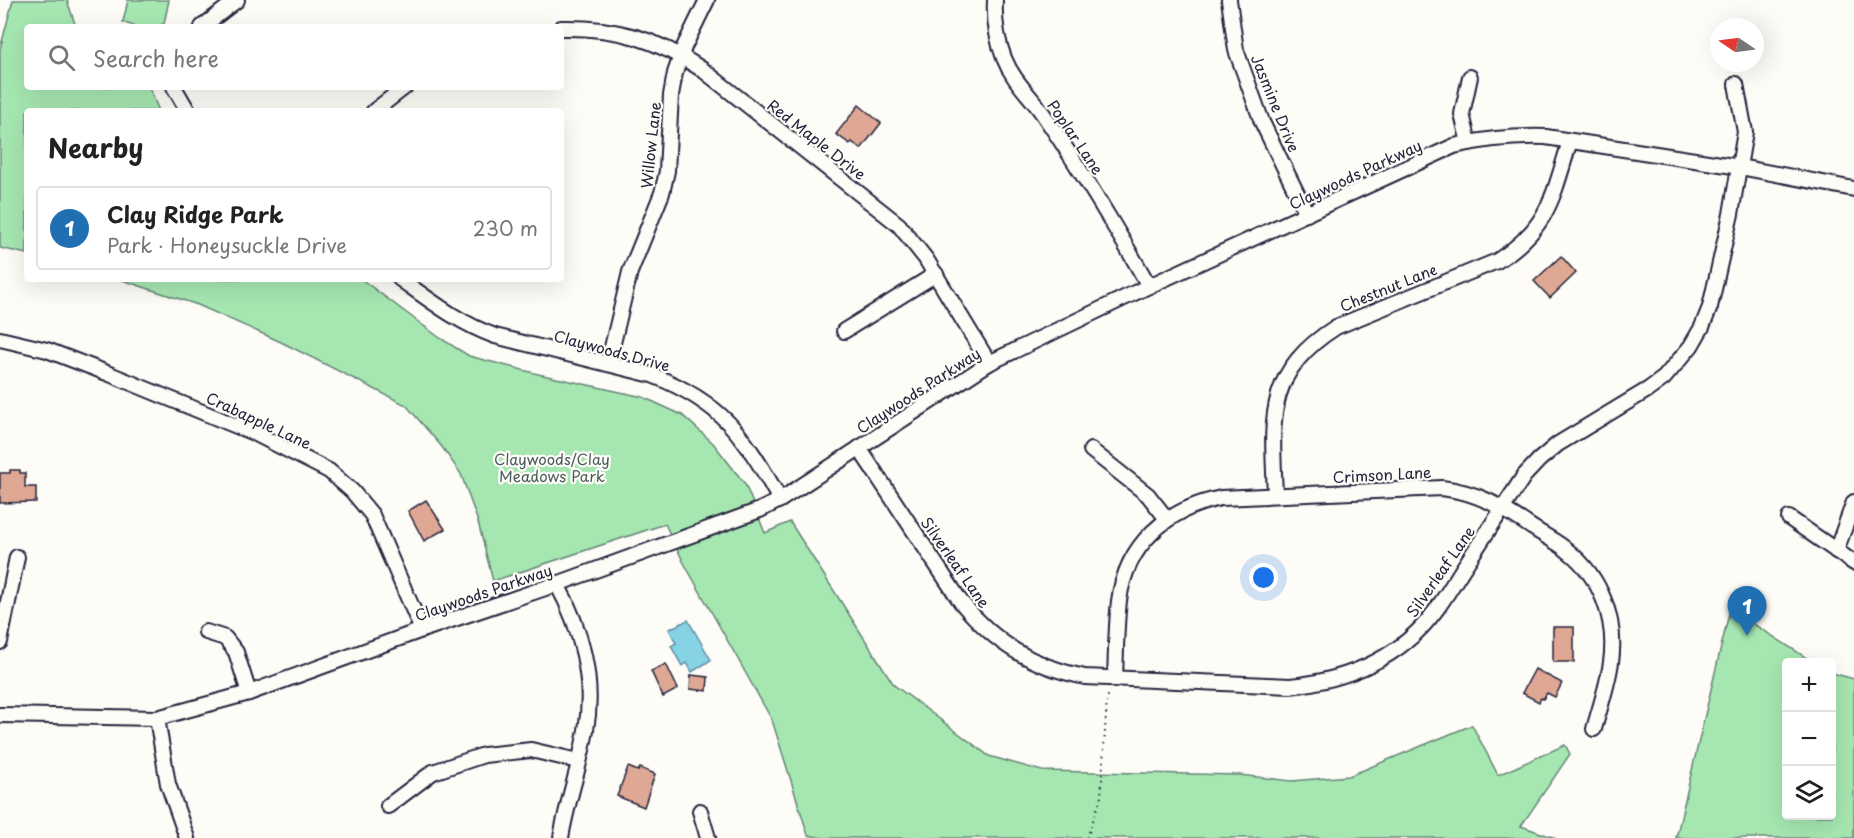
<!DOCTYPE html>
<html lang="en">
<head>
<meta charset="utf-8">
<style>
  body { margin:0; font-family:"Playpen Sans",sans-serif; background:#f6f6f6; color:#222 }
  .controls { position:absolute; right:18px; bottom:18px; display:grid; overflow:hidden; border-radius:6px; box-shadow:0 6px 24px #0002 }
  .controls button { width:54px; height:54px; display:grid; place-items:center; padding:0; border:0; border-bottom:2px solid #e0e0e0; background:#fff; color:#222; font:30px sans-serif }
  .compass { position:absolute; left:1710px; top:18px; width:54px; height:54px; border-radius:50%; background:#fff; box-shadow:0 6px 24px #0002; rotate:283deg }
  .you { position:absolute; left:1264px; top:578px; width:21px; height:21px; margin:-15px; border:4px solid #fff; border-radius:50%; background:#1a73e8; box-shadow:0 0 0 9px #1a73e833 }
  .badge { display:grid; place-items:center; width:39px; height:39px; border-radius:50%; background:#1f6fb2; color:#fff; font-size:20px; font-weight:700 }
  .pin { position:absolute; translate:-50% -50px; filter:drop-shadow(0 2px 3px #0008) }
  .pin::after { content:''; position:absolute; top:32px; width:21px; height:18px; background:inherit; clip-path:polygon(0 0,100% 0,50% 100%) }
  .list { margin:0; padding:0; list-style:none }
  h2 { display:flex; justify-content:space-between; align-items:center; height:78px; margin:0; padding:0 24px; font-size:26px }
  h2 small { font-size:20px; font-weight:400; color:#767676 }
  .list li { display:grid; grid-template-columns:39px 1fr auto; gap:18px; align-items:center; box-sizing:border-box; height:84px; margin:0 12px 12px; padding:0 12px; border:2px solid #e0e0e0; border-radius:6px }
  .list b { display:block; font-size:22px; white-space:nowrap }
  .list p { margin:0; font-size:20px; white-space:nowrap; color:#767676 }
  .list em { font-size:20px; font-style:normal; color:#767676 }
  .icon { flex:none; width:33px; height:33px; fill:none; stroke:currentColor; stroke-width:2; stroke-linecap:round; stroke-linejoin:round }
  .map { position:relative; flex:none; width:1854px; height:838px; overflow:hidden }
  .search { position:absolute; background:#fff; box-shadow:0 6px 24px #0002; left:24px; top:24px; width:540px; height:66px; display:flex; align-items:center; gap:15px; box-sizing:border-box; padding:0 21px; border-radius:6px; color:#767676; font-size:22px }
  .panel { position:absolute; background:#fff; box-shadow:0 6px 24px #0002; left:24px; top:108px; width:540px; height:174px; border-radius:6px }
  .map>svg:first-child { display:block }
  .green { fill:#a6e7b1; stroke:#648476; stroke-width:1.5 }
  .water { fill:#86d3e5; stroke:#5e8ca1; stroke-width:1.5 }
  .building { fill:#dea894; stroke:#22223b; stroke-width:1.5 }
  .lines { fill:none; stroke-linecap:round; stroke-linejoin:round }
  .minor-casing { stroke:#22223b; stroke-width:18 }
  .path { stroke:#22223b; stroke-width:2; stroke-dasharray:1.5 4.5; stroke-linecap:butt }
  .minor { stroke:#fdfcf7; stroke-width:14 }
  .labels { text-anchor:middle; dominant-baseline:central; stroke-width:4.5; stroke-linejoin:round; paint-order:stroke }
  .street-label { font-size:15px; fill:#22223b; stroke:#fdfcf7 }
  .park-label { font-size:15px; fill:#4a5d5e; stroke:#fdfcf7 }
</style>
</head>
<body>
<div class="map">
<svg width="1854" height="838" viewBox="0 0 1854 838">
  <rect width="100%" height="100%" fill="#fdfcf7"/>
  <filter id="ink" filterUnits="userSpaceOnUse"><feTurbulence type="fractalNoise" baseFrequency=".0167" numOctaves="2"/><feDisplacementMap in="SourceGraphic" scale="12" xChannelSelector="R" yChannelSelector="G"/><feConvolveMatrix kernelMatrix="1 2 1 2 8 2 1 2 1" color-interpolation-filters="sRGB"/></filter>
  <g filter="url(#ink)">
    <g class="green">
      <path d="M13,0H67L76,27H27V87H149L159,111H27V254L0,248V49Z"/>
      <path d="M128,0H169L164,24C150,30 136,28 123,22Z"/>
      <path d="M119,279H361L440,338L469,356L538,374L643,397L682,415L713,443L745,484L765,533L790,522L894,685L989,756L1042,771L1239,775L1292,781L1349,776L1472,725L1498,775L1565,745L1570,754L1521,826L1555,838H822L808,835L772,720L684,563L665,524L493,581L478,522L461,474L442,447L406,405L281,342L198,305Z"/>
      <path d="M1730,609L1813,662H1786V816H1832V673L1854,679V838H1676Z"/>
    </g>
    <path class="water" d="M688,620L711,660L692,672L687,663L682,666L671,646L676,643L669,629Z"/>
    <g class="building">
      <path d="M859,105L881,123L861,149L852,142L850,144L836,134Z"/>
      <path d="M1561,256L1576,273L1550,298L1534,281Z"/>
      <path d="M10,470H20V473H25V487H36V502L0,503V473H10Z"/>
      <path d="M426,500L445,529L424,541L408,511Z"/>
      <rect x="1553" y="627" width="21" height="35"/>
      <path d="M666,664L678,689L663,697L651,671Z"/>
      <path d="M1535,669L1562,683L1555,697L1547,693L1543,699L1541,698L1539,702L1522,693Z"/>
      <path d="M691,675L708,677L707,691L690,689Z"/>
      <path d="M628,767L638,771L640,768L655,774L644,807L617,796Z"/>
    </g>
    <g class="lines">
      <g class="minor-casing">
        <g id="minor">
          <path d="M995,0C994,19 997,40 1004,58C1013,81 1030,95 1043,114C1081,170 1116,228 1149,286"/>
          <path d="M1229,0L1236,50L1262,122L1307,214"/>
          <path d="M202,27L237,0"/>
          <path d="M561,28C617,27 657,39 703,70L899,225L926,259L989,363"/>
          <path d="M174,87L188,111"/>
          <path d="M374,111L405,87"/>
          <path d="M1469,143L1462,114L1470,77"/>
          <path d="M400,279C431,301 459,323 495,336L652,375C723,403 744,435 780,500"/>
          <path d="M844,331L936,274"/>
          <path d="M0,339L47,350L107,373L256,434L329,471L352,491L372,515L422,630"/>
          <path d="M608,364L630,272L662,193L667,171L671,95L675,73L684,47L707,0"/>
          <path d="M859,448L961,602C996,644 1031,666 1085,677L1290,686C1347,680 1401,658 1436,610C1447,595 1456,579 1466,564C1485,535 1505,505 1524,476L1539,460L1558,444L1649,389L1664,378L1691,346L1702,327L1710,307L1731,214L1745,132L1736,84"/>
          <path d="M1091,450L1148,495L1167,519"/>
          <path d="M1275,495C1272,420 1264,373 1336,327L1497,261C1549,228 1553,196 1570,141"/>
          <path d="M1789,518L1854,563"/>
          <path d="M1836,551L1854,502"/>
          <path d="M557,584C581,628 595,680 586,730C580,767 567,801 561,838"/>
          <path d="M206,632L225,638L236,652L249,693"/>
          <path d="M0,642L17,557"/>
          <path d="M1115,680C1116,654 1116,627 1119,601C1126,544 1167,509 1221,498L1442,488C1481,493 1501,507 1533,528C1545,536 1558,542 1568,551C1601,577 1617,620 1611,662C1608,684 1600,707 1594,729"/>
          <path d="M0,715L157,718L249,693L422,630L557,584L760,510L780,500L989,363L1149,286L1454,146C1485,139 1514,136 1546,137L1740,167L1854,189"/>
          <path d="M157,718L168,784L187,838"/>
          <path d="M388,806L433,772L484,755L531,750L578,761"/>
          <path d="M700,811L708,838"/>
        </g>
      </g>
      <path class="path" d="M1087,838L1101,797L1107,698L1110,691"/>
      <use href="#minor" class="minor"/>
    </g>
  </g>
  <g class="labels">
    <g class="street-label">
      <text transform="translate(1276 103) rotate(68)">Jasmine Drive</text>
      <text transform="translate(1076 137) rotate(56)">Poplar Lane</text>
      <text transform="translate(817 139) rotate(38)">Red Maple Drive</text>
      <text transform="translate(650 145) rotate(-84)">Willow Lane</text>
      <text transform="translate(1355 174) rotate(-25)">Claywoods Parkway</text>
      <text transform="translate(1388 287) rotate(-22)">Chestnut Lane</text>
      <text transform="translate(612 350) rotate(15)">Claywoods Drive</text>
      <text transform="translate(918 390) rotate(-33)">Claywoods Parkway</text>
      <text transform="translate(259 420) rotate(25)">Crabapple Lane</text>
      <text transform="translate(1382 474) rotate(-3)">Crimson Lane</text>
      <text transform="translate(956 562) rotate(55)">Silverleaf Lane</text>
      <text transform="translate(1440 571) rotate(-55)">Silverleaf Lane</text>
      <text transform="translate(483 592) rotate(-19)">Claywoods Parkway</text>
    </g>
    <g class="park-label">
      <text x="552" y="458">Claywoods/Clay<tspan x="552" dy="17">Meadows Park</tspan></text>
    </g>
  </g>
</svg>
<div class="controls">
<button>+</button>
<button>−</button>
<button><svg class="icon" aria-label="layers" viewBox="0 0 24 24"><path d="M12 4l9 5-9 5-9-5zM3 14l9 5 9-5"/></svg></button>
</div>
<svg class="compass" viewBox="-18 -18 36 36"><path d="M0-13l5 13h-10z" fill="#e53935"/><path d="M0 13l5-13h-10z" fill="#767676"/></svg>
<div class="you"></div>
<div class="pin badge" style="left:1747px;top:636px">1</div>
<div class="search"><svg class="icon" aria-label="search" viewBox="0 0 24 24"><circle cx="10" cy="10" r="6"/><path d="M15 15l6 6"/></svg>Search here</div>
<section class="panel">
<h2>Nearby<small></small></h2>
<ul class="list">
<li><span class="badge">1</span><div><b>Clay Ridge Park</b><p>Park · Honeysuckle Drive</p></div><em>230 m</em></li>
</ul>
</section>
</div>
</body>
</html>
